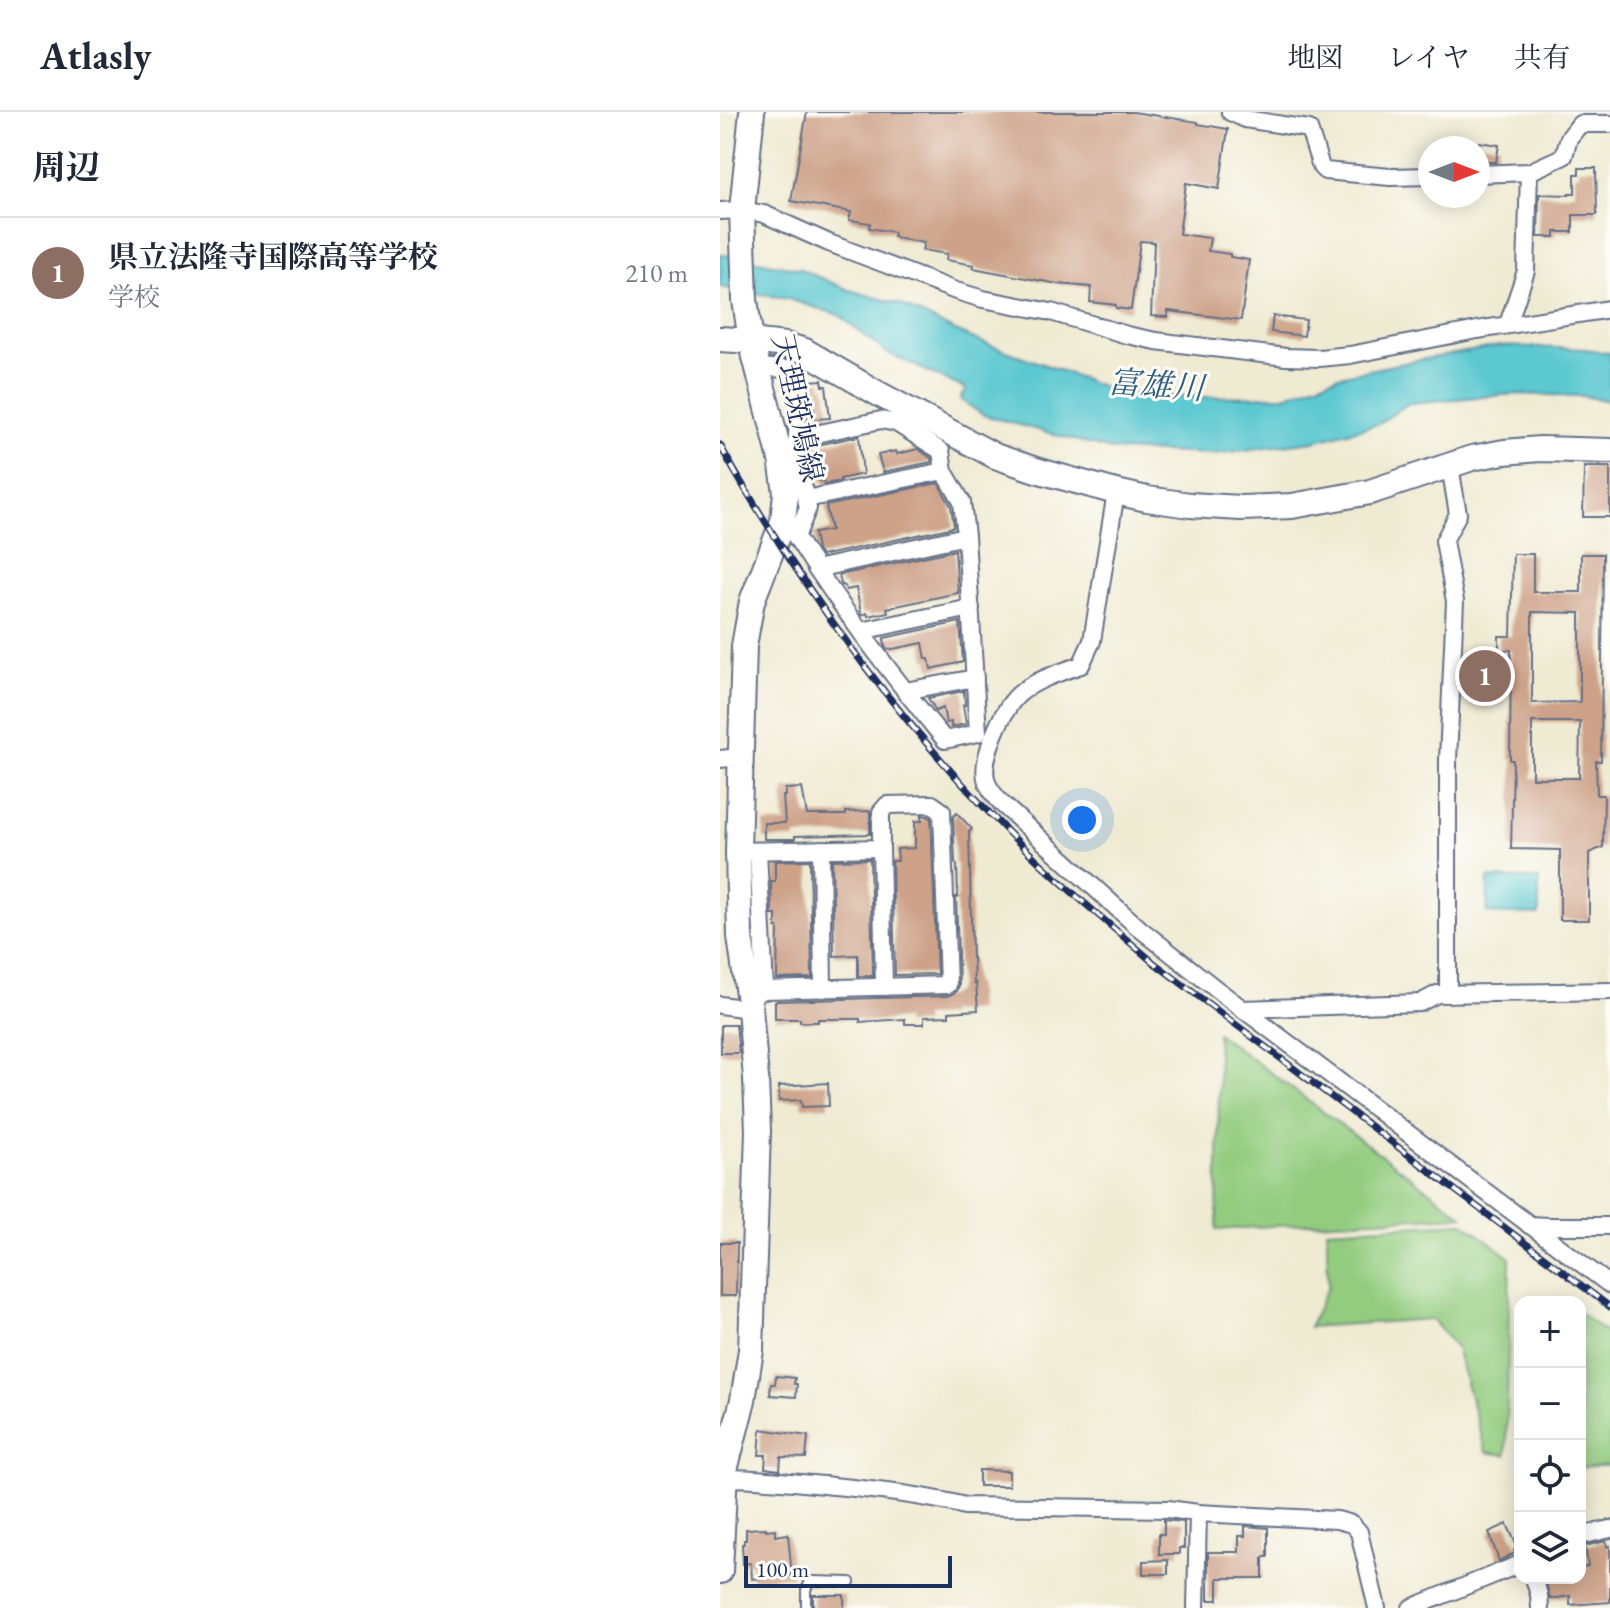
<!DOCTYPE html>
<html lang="ja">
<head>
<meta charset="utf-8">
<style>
  body { margin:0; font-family:"EB Garamond","Noto Serif JP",serif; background:#f6f6f7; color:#1f2937 }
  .controls { position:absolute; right:24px; bottom:24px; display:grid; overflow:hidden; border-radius:16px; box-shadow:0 4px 20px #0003 }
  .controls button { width:72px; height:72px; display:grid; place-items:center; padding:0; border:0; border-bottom:2px solid #e0e1e3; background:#fff; color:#1f2937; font:40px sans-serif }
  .compass { position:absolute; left:698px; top:24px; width:72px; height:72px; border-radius:50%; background:#fff; box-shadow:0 4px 20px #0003; rotate:90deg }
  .scale { position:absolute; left:24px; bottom:20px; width:208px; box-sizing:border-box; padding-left:8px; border:4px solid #1b2f5e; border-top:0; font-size:22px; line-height:28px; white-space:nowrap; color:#1b2f5e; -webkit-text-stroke:6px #fdfcf7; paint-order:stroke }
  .you { position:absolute; left:362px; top:708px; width:28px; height:28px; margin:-20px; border:6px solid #fff; border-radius:50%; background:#1a73e8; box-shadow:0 0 0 12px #1a73e833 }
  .badge { display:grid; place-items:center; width:52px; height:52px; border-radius:50%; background:#b5179e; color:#fff; font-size:26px; font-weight:700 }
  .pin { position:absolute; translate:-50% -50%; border:4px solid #fff; box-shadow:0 2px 8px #0006 }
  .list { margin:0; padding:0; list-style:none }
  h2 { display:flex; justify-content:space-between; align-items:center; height:104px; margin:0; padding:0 32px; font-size:34px }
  h2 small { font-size:26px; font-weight:400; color:#747a83 }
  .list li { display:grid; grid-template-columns:52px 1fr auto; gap:24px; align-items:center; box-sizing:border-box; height:112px; padding:0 32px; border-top:2px solid #e0e1e3 }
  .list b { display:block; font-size:30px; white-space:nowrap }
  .list p { margin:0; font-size:26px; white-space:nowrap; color:#747a83 }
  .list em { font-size:26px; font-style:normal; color:#747a83 }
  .icon { flex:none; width:44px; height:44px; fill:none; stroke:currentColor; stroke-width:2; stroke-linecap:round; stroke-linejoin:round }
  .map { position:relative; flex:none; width:890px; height:1496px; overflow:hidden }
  header { display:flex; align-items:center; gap:48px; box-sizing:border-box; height:112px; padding:0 40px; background:#fff; border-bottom:2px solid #e0e1e3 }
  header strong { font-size:38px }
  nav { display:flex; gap:44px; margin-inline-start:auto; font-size:28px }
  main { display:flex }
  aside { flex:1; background:#fff }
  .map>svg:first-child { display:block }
  .green { fill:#93cc7f; stroke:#577e6e; stroke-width:2 }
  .water { fill:#5bc8d0; stroke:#3b7c97; stroke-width:2 }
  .building { fill:#cda289; fill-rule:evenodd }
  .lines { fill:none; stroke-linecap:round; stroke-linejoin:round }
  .lane-casing { stroke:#657087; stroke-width:12 }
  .street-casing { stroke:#657087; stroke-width:20 }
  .secondary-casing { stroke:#657087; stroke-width:28 }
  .lane { stroke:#fff; stroke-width:8 }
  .street { stroke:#fff; stroke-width:16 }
  .secondary { stroke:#fff; stroke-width:24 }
  .rail-casing { stroke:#1b2f5e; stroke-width:7 }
  .rail { stroke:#fdfcf7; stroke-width:4; stroke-dasharray:12; stroke-linecap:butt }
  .labels { text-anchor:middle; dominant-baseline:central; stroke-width:6; stroke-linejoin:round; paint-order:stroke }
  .street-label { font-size:30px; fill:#1b2f5e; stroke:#fdfcf7 }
  .water-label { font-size:32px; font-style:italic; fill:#2e5d80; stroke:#fdfcf7 }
</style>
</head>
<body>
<header>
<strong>Atlasly</strong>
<nav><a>地図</a><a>レイヤ</a><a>共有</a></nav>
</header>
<main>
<aside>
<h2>周辺<small></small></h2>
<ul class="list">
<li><span class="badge" style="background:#8d6e63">1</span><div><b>県立法隆寺国際高等学校</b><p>学校</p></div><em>210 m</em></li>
</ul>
</aside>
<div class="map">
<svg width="890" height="1496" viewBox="0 0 890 1496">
  <rect width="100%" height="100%" fill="#fdfcf7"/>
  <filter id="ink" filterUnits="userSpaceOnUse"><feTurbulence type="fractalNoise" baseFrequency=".0125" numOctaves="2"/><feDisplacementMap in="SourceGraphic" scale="16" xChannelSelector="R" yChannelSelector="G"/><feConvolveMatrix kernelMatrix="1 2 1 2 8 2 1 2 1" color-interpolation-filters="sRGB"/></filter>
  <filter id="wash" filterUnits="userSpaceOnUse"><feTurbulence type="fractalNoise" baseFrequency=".006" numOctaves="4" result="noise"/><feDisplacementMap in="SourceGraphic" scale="32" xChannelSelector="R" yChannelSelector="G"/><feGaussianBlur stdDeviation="1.8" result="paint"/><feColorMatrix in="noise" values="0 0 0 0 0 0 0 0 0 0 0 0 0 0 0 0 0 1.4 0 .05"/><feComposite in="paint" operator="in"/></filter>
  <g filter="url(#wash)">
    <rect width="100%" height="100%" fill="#efead2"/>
    <g class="green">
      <path d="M497,921L743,1104L590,1111L497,1118L499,973Z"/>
      <path d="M744,1111L790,1146L786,1343L766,1340L736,1236L712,1207L589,1215L608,1175L607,1118Z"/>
      <path d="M860,1201L890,1224V1353L860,1356Z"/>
    </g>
    <g class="water">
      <path d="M0,142L80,157L129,178L180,192L231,217L264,231L345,260L396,280L484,285L564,284L619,264L693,249L780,234L866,237L890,241V289L862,284L794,282L689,291L658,312L594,329L494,342L391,338L263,303L240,287L246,277L167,241L119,203L68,187L0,175Z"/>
      <path d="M768,766L819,767V803L767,801Z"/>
    </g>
    <g id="blocks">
      <g class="building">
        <path d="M87,0H413L478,10V12L508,17L499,77L466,71L459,122L490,126L488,139L510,142V145L529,148L521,208L448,199V205L431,204L434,130L420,129L411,198L396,196V193L370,190L371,175L338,172L253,156L254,153L226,148L227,142L202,138L204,131L176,126V125L173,124L174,120L149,116L150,111L129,108L131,100L71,89Z"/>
        <path d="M759,30L779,33L776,50H758Z"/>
        <path d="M859,56H876L877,103H853V120H835V125H818L819,82L849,83V81H855V62H859Z"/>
        <path d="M553,204L586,208L584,224L551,220Z"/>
        <path d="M102,268L103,274H106L110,306L95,307L92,285L90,286V269Z"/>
        <path d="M139,324L143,362L120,367L121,369L104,372L103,368L100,369L94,348L90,349L88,335Z"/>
        <path d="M198,337L211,346L212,350L163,360L158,343L176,339L177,342Z"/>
        <path d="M864,355H890V405H863Z"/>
        <path d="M218,371L231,394L234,414L230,416L101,444L97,438L94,421L111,418L106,394Z"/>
        <path d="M235,438L238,481L167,496L168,500L148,504L147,501L142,503L141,501L136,476L126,478L125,474L121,473L119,463Z"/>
        <path d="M793,442H813V480H861V442H883L881,649H876L877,683H884L883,735L869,741V808H840V738L791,737L793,648H790L791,538H779V524H791ZM812,500L860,501V590L812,591ZM812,610H860L859,666H812Z"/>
        <path d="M240,510L243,550L211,557L209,547H206L203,531L168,538L165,535L164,526Z"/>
        <path d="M244,579L245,593H243L246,612L231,615V610L226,611L223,596L216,599L208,586Z"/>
        <path d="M82,676L87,703H126V700L150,699V722L75,724V727H44V711H65L63,684H65V677Z"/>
        <path d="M237,701L252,717L249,720L252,846H253L254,872L256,871L258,898L229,900V904L204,905V912H185V907L140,910V907H98V910H80V907H55V890L57,889L228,884L237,879L239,873L236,785H238L237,753L235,751L233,705Z"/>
        <path d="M202,703L211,705L217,862L175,863L172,749H178L177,737L195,736V709H202Z"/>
        <path d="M150,747L153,864H138V843L114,844L112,748Z"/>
        <path d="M90,748L92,866L57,867L58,816H56V803H52L51,769H55V749Z"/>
        <path d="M1,913H16L19,941H1Z"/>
        <path d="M108,971L109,994L82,995L81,988L59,989V974Z"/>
        <path d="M0,1131H17L16,1184H0Z"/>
        <path d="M56,1264L75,1266L74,1272H77L76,1285L50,1283L51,1272H55Z"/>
        <path d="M41,1317L88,1324L86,1346L61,1345L60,1358L45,1356L46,1343H39Z"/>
        <path d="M259,1358L289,1359V1374H259Z"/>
        <path d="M444,1408L464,1410V1436H459V1442H439V1422H444Z"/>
        <path d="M787,1412L798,1436L794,1438L795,1441L779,1449L769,1420Z"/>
        <path d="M525,1414L548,1416V1445H543V1466H498V1488H488V1440H519V1424H525Z"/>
        <path d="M46,1416V1418L55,1417V1424L68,1422L72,1464L32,1467L31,1451L23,1452L22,1432H24V1428H26V1417Z"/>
        <path d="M886,1429L887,1435L890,1434V1490L850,1493V1484L830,1487L825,1466H860V1456L868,1454L865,1434Z"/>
        <path d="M448,1448V1462H423V1449Z"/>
        <rect x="93" y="1483" width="31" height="13"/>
      </g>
    </g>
  </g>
  <g filter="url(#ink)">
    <use href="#blocks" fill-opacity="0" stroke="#657087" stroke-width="2"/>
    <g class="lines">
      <g class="lane-casing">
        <path id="lane" d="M86,1496V1478L89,1471L93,1469L130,1470"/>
      </g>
      <g class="street-casing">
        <g id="street">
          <path d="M510,0L525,7L589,17L601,55L605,59L670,65L710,64"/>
          <path d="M758,62L809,60L844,44L849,26L860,12H890"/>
          <path d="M0,99L22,98L44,102L109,131L236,179L263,187L331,200L407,223L436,229L566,245L599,246L630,243L757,218L890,197"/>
          <path d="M788,212L806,159L809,60"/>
          <path d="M37,255L65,257L77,263L79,274L77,326L161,308L176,311L221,339L224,359L242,390L246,424L258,621L225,628C172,564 121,496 76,425L88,396L77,347V326"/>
          <path d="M396,380L372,529L361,553C341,560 314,568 298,583C282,598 259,649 267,670C269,677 276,685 281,691L419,816L500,880L890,1173"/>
          <path d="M86,387L224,359"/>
          <path d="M96,457L246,424"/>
          <path d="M141,519L251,496"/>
          <path d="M185,579L255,566"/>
          <path d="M0,647L21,645"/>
          <path d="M161,736L164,875"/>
          <path d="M101,737L103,877"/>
          <path d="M18,739L161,736V700L167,693L212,692L222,699L228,873L45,878L28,884"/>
          <path d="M38,739L45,878"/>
          <path d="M728,882V648L735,489L724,429L738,402L730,354"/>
          <path d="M0,893L30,897"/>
          <path d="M522,897L700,891L717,882L890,879"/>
          <path d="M809,1113L828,1114H890"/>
          <path d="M5,1366C38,1366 70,1370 104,1373C151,1378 198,1382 245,1394L448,1397L478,1401L617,1408L632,1412L639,1420L657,1496"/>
          <path d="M860,1424L890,1417"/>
          <path d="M814,1466L819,1483L820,1496"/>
          <path d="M476,1496L478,1401"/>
          <path d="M691,1496L800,1452"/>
        </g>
      </g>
      <g class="secondary-casing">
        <g id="secondary">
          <path d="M0,227L31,229L65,233L85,239L157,281L275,344L316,358L396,380L427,387L470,393L521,396L572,394L650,380L752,346L784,340L820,337L890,339"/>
          <path d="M0,1459L5,1358L23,1288L31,1238L38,1019L36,966L30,897L20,824L18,739L24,534L32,489L63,409L66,381L61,347L31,229L25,188L22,98L32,0"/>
        </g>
      </g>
      <use href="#lane" class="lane"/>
      <use href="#street" class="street"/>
      <use href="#secondary" class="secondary"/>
      <g class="rail-casing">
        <path id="rail" d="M0,333C19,369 41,403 63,437C128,538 203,634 288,720C334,766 384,808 433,850L890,1195"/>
      </g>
      <use href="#rail" class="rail"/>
    </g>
  </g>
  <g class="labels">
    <g class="street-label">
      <text transform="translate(78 296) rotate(78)">天理斑鳩線</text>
    </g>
    <g class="water-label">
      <text transform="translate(436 273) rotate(4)">富雄川</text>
    </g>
  </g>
</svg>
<div class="controls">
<button>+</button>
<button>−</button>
<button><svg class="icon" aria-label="locate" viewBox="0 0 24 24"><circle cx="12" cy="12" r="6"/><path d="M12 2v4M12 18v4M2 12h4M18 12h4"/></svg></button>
<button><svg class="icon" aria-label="layers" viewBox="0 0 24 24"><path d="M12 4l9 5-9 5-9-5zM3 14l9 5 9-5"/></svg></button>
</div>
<svg class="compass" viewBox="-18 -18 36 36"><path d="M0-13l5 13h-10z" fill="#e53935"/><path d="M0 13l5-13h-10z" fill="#747a83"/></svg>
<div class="scale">100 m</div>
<div class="you"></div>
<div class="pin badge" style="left:765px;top:564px;background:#8d6e63">1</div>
</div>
</main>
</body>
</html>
